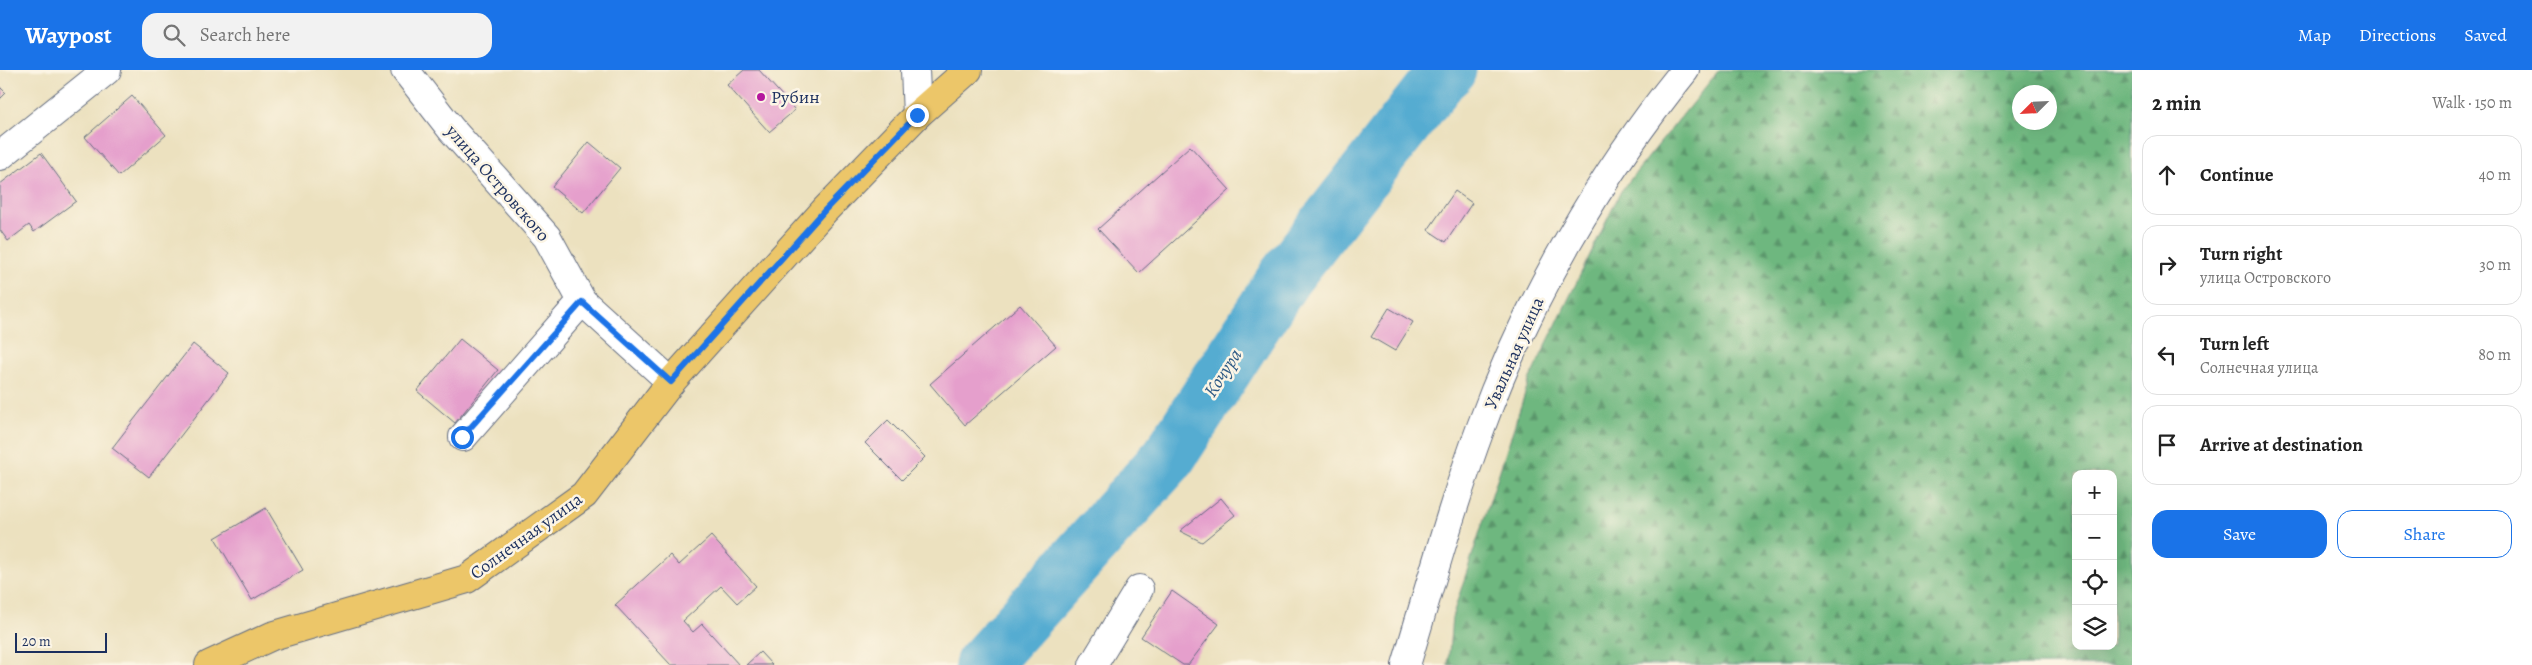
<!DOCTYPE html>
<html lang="en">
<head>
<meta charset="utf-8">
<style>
  body { margin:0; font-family:Alegreya,serif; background:#f2f2f2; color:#222 }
  .controls { position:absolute; right:15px; bottom:15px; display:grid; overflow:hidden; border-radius:10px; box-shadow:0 5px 20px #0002 }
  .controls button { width:45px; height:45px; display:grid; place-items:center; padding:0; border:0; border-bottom:1px solid #e0e0e0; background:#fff; color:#222; font:25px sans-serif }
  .compass { position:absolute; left:2012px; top:15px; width:45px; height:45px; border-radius:50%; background:#fff; box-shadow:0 5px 20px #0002; rotate:246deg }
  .scale { position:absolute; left:15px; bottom:12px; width:92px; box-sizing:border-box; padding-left:5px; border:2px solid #1b2f5e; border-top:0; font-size:14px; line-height:18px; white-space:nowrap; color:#1b2f5e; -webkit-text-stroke:4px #fcf5e5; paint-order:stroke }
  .stop { position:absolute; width:15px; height:15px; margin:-11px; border:4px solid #1a73e8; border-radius:50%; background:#fff }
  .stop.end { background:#1a73e8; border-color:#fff; box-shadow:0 1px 5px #0008 }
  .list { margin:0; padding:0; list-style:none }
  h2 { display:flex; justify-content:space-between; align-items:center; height:65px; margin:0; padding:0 20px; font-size:21px }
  h2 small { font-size:16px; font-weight:400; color:#767676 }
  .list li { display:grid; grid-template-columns:32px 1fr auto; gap:15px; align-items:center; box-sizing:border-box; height:80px; margin:0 10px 10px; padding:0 10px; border:1px solid #e0e0e0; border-radius:15px }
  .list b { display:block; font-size:19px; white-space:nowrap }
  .list p { margin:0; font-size:16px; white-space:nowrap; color:#767676 }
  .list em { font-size:16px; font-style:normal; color:#767676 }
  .actions { display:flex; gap:10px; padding:15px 20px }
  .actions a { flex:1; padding:11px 0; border:1px solid #1a73e8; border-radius:15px; text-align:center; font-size:18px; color:#1a73e8 }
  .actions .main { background:#1a73e8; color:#fff }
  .icon { flex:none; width:28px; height:28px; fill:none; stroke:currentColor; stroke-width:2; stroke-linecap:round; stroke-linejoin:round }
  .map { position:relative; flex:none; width:2132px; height:595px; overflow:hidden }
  header { display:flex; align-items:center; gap:30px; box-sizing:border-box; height:70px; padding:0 25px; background:#1a73e8; color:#fff }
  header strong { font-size:24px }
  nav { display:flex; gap:28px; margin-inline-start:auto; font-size:18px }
  .search { width:350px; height:45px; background:#f2f2f2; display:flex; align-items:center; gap:12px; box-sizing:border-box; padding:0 18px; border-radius:15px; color:#767676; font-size:19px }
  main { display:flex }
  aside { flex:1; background:#fff }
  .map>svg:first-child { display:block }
  .forest { fill:url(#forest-firs); stroke:#44736e; fill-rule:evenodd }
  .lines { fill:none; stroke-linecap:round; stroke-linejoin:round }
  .river { stroke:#54acd1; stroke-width:55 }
  .building { fill:#e59fcc }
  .minor-casing { stroke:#646d80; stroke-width:30 }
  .primary-casing { stroke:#646d80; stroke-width:30 }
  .minor { stroke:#fff; stroke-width:28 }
  .primary { stroke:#ecc669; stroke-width:28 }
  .route { stroke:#1a73e8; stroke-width:6 }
  .poi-dot { fill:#b5179e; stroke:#fcf5e5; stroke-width:2 }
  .labels { text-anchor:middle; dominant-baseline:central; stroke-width:5; stroke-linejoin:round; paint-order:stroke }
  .poi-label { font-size:18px; fill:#1b2f5e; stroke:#fcf5e5; text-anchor:start }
  .street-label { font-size:18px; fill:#1b2f5e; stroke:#fcf5e5 }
  .water-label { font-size:19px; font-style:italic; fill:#2f5b86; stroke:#fcf5e5 }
</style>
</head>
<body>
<header>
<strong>Waypost</strong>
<div class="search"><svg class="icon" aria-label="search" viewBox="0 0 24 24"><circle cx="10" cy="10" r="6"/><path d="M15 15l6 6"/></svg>Search here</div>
<nav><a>Map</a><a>Directions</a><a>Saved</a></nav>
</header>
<main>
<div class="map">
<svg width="2132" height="595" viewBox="0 0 2132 595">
  <defs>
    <pattern id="forest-firs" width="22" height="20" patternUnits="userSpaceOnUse" patternTransform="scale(1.25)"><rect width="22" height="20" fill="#6eb77f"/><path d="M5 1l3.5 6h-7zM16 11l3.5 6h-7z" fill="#5a956b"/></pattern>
  </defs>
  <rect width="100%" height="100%" fill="#fcf5e5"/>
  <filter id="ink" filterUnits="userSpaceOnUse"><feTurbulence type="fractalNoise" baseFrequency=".02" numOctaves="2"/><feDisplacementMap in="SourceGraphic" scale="10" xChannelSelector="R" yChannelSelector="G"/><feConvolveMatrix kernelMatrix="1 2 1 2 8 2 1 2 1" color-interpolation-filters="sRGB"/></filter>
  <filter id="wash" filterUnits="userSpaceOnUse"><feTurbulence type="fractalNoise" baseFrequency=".0096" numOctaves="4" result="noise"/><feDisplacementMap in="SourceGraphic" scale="20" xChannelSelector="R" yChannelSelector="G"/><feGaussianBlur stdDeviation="1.12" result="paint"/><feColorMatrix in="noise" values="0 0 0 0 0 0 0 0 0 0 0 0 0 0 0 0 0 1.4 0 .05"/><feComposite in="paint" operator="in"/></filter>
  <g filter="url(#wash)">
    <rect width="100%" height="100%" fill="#ece1bf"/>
    <path class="forest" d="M1719,0H2132V595H1448L1452,547L1530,308L1621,121ZM2020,22H2050V52H2020ZM2076,404H2113V576H2076Z"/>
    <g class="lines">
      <path class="river" d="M982,595L1168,388L1285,207L1441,7L1449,0"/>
    </g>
    <g id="blocks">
      <g class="building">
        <path d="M744,0H759L795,40L769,62L727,15Z"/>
        <path d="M0,17L6,23L0,29Z"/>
        <path d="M132,26L166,65L119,106L85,67Z"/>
        <path d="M589,72L620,98L583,143L552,117Z"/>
        <path d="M1190,76L1230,120L1139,203L1098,159Z"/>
        <path d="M41,83L76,131L34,162L29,155L8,171L0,160V114Z"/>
        <path d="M1455,121L1472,133L1446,172L1428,160Z"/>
        <path d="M1020,235L1056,276L965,355L930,314Z"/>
        <path d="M1389,238L1413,252L1395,281L1371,267Z"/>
        <path d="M460,269L498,300L455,353L417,321Z"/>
        <path d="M193,274L229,303L149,407L112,378Z"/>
        <path d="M888,350L925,387L902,410L865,373Z"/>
        <path d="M1221,428L1235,445L1202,472L1180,461Z"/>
        <path d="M266,438L303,500L252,530L215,468Z"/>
        <path d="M711,466L756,516L737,533L721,516L683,551L693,562L702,554L739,595H671L615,535L670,485L679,495Z"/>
        <path d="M1172,521L1219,554L1188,595H1183L1141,567Z"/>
        <path d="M760,582L772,595H746Z"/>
      </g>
    </g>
  </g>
  <g filter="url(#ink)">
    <use href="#blocks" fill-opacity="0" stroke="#646d80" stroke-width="1"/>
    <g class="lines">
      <g class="minor-casing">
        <g id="minor">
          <path d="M405,0L451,59L547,167L582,231L671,312"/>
          <path d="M915,0L917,45"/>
          <path d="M0,86L107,0"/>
          <path d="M463,367L582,231"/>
          <path d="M1093,595L1139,519"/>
          <path d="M1406,595C1430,516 1452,435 1481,357C1527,231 1601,103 1685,0"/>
        </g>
      </g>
      <g class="primary-casing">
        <path id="primary" d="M209,595L272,566L467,509L584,425L671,312L825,140L917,45L968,0"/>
      </g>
      <use href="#minor" class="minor"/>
      <use href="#primary" class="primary"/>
    </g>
  </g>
  <g class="lines" filter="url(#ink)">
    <path class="route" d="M462,367L582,232L671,312L825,140L917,45"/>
  </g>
  <circle class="poi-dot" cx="761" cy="27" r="5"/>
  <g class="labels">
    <g class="poi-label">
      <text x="771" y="27">Рубин</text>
    </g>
    <g class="street-label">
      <text transform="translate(498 113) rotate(49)">улица Островского</text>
      <text transform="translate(1514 283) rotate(-66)">Увальная улица</text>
      <text transform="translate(526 466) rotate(-36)">Солнечная улица</text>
    </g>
    <g class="water-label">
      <text transform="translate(1223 303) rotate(-57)">Кочура</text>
    </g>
  </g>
</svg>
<div class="controls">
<button>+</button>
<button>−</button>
<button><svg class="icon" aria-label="locate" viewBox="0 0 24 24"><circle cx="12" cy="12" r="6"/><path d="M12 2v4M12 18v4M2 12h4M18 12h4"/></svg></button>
<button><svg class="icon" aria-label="layers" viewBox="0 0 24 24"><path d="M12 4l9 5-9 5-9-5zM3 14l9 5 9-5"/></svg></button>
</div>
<svg class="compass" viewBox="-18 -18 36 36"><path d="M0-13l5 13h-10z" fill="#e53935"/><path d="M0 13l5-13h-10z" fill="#767676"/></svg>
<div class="scale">20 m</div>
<div class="stop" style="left:462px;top:367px"></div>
<div class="stop end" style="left:917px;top:45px"></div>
</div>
<aside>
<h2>2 min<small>Walk · 150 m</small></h2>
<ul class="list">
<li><svg class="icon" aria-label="ahead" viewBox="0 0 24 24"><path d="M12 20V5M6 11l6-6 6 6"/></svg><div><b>Continue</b></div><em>40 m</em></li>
<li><svg class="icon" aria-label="right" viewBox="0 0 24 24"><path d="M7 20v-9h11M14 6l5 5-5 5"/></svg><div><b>Turn right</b><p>улица Островского</p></div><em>30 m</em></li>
<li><svg class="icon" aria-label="left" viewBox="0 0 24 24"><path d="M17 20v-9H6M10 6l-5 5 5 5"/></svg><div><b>Turn left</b><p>Солнечная улица</p></div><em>80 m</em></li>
<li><svg class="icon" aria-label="arrive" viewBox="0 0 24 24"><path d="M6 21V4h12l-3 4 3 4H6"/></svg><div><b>Arrive at destination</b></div></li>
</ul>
<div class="actions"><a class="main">Save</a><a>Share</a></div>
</aside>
</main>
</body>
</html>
